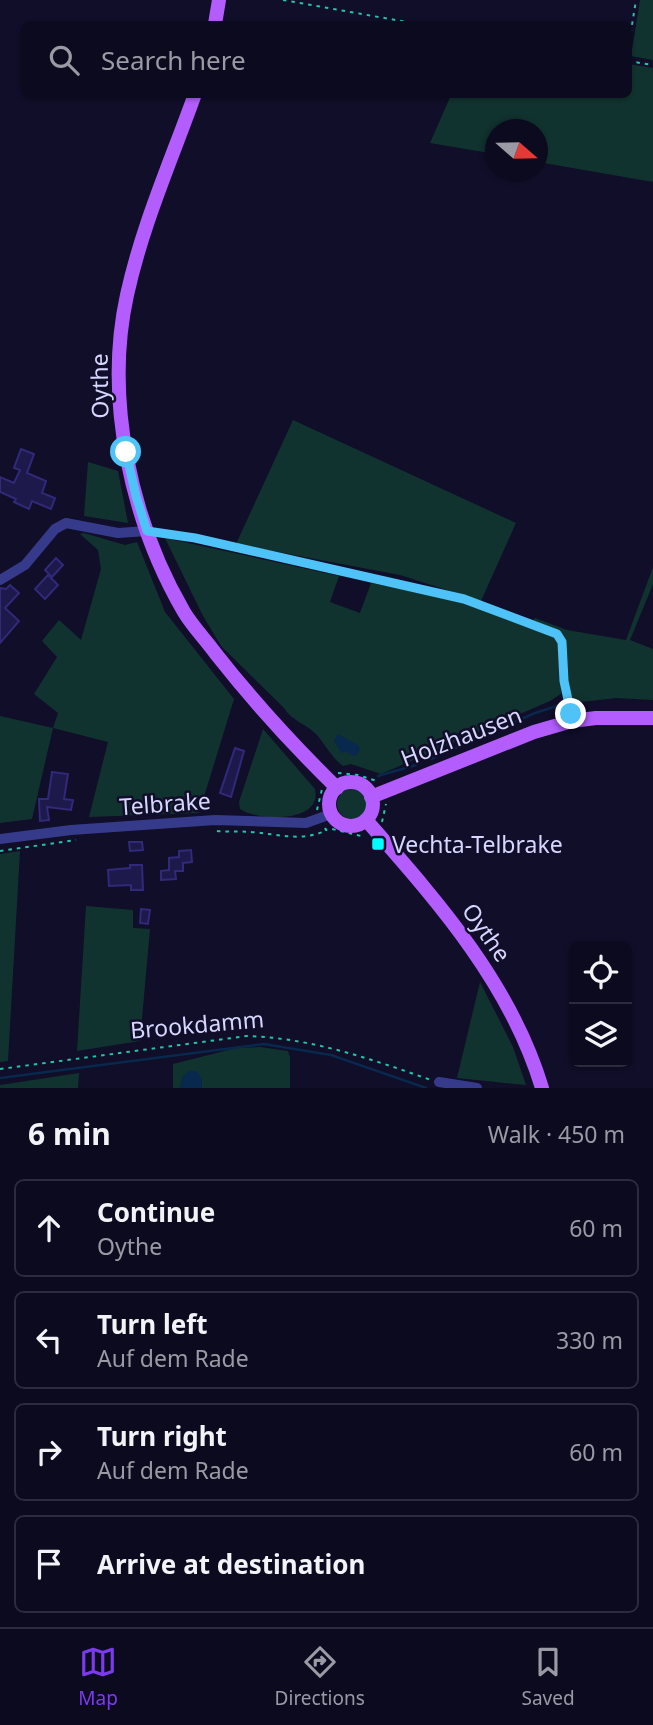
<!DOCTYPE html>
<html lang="en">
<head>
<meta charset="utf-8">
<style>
  body { margin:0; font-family:"Noto Sans",sans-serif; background:#1a182c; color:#f1f3f6 }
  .controls { position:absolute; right:21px; bottom:21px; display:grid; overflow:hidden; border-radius:10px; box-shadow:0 2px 5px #0004 }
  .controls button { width:63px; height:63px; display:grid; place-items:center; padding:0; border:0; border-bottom:2px solid #2c2b3d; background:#0c0a1f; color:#f1f3f6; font:35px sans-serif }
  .compass { position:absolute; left:485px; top:119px; width:63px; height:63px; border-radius:50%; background:#0c0a1f; box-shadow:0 2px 5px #0004; rotate:110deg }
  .stop { position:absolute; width:21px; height:21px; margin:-16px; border:5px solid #4fc3f7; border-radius:50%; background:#fff }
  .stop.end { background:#4fc3f7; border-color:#fff; box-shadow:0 2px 7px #0008 }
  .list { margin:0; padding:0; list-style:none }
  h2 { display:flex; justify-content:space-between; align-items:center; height:91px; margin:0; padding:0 28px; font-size:30px }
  h2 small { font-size:23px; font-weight:400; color:#9a9aa4 }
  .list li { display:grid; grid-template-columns:46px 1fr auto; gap:21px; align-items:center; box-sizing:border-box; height:98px; margin:0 14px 14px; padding:0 14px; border:2px solid #2c2b3d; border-radius:10px }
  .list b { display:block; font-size:26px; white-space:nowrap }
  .list p { margin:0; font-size:23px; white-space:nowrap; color:#9a9aa4 }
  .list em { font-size:23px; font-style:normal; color:#9a9aa4 }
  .icon { flex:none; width:38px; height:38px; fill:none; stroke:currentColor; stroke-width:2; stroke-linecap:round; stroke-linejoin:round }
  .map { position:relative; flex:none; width:653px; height:1088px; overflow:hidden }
  .search { position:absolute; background:#0c0a1f; box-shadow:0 2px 5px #0004; left:21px; right:21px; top:21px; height:77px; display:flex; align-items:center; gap:18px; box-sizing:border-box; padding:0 24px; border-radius:10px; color:#9a9aa4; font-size:26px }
  .sheet { height:539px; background:#0c0a1f }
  nav { display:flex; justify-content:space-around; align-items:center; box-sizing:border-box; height:98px; border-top:2px solid #2c2b3d; background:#0c0a1f; font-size:19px; color:#9a9aa4 }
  nav a { display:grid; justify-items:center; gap:4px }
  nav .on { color:#7c3aed }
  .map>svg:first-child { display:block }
  .green { fill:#11332f }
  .water { fill:#08284e }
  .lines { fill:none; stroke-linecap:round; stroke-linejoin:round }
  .stream { stroke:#08284e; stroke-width:2.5 }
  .building { fill:#1e194b; stroke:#312979; stroke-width:2 }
  .path { stroke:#27c2ab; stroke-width:2; stroke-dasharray:3.5 5; stroke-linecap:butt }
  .minor { stroke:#363a8b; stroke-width:10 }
  .major { stroke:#b35dff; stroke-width:14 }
  .route { stroke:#4fc3f7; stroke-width:9 }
  .poi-dot { fill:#02fdff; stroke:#100e29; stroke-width:2.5 }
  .labels { text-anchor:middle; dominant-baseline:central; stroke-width:5; stroke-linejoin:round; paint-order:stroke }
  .street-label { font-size:23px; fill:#d7d6ff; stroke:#100e29 }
  .poi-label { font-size:23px; fill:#d7d6ff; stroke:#100e29; text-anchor:start }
</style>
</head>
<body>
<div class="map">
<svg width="653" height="1088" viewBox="0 0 653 1088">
  <rect width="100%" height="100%" fill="#100e29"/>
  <g class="green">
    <path d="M640,0H653V60L631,56Z"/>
    <path d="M629,64L653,68V182L538,162V130H496L495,154L430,143L451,95L628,94Z"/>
    <path d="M293,420L516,523L481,601L400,575L236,544Z"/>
    <path d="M88,462L118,471L128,523L84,516Z"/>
    <path d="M84,533L125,545L137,542L165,612L234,699L199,813L89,817L108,742L53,728L32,819L0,823V716L53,728L58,713L34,694L57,657L42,641L59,620L81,640L101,569L98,550L80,534Z"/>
    <path d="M165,538L339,576L330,602L360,613L371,583L455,599L543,631L555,637L559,644L561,694L550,701L381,774L351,764L343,766C332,758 325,744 316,734C306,724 292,721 284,708L221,646L202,614Z"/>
    <path d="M653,567V584L630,640L653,649V700L616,698L572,703L566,681L564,641L557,631L532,621L535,618L567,630L626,640Z"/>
    <path d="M263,729L315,789C323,824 257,821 240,809L239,802Z"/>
    <circle cx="352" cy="804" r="15"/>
    <path d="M20,851L8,1061L0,1062V854Z"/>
    <path d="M86,906L133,910V928L150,929L140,1041L77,1051Z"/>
    <path d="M480,982L513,1047L526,1085L457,1078Z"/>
    <path d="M260,1047L288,1051L290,1057V1088H202L201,1078L183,1076L180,1088H173V1064L236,1048Z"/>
    <path d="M79,1073L78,1088H0V1085Z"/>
  </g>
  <g class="water">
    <path d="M338,734L358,745L360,748L358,754L353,756L346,752L341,753L334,741Z"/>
    <path d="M190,1071H197L201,1078L202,1088H180L183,1076Z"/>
  </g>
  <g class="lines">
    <g class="stream">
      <path d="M431,759L535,713L560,705"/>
      <path d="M378,776L416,765"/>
      <path d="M0,1078L264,1044L331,1055L426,1088"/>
    </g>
  </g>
  <g class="building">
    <path d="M21,449L34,454L27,473L46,481L42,493L55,498L51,509L32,501L29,509L14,502L16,499L0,492V477L14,483L20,470L14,468Z"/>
    <path d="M56,558L63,565L52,577L45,570Z"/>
    <path d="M48,575L58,585L45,599L35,589Z"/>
    <path d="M10,585L19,593L5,608L19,621L0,643V588L6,589Z"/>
    <path d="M235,748L244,751L231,797L220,793Z"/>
    <path d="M52,772L68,774L64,799L73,800L71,810L47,807L49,820L40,821L39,799H48Z"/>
    <path d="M129,842H142L143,850L130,851Z"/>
    <path d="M191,850L192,862L183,863V871H175L176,879L161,880V871L169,870V858L179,857V851Z"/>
    <path d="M130,865H142L143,890H131V885L109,886L108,870L130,868Z"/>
    <path d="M141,909L150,910L148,924L140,923Z"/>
  </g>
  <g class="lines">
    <g class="path">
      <path d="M283,0L418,24"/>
      <path d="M628,50L636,0"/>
      <path d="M628,61L653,65"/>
      <path d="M158,532L195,538L464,599L557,634L562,642L564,681L570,711"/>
      <path d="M338,773L358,775L377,781"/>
      <path d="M317,810L322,789"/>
      <path d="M382,822L386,804"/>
      <path d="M325,828L326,830L332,829L365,837"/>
      <path d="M217,831C228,832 240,831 251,832C278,834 300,842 325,831"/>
      <path d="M0,851L76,840"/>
      <path d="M0,1069L247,1036C311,1038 371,1059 431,1080"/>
    </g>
    <g class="minor">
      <path d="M0,580L25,565L55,529L66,523L118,533L147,531"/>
      <path d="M0,839L71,830L215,820L306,823L331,814"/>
      <path d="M439,1082L477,1088"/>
    </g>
    <g class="major">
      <path d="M215,24L219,0"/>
      <path d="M195,94C171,161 142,226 127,295C104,399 131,521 184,612C193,627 206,640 216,654C253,701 294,746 337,788"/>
      <circle cx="351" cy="804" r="22"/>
      <path d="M371,797L534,732L572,721L596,718H653"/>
      <path d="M366,820C437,901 510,982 542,1088"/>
    </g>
  </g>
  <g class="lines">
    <path class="route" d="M126,452L136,496L147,531L195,538L464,599L557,634L562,642L564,681L571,714"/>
  </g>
  <rect class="poi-dot" x="371" y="837" width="14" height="14" rx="3.5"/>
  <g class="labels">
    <g class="street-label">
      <text transform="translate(99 386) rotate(-91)">Oythe</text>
      <text transform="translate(461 736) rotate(-21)">Holzhausen</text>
      <text transform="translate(165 803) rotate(-4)">Telbrake</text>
      <text transform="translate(487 932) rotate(55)">Oythe</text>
      <text transform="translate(197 1024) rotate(-5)">Brookdamm</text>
    </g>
    <g class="poi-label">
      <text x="392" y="844">Vechta-Telbrake</text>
    </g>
  </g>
</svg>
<div class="controls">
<button><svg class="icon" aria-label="locate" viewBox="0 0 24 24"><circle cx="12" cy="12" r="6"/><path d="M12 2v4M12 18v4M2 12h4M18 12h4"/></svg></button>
<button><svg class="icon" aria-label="layers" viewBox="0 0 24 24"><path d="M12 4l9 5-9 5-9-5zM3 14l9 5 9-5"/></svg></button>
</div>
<svg class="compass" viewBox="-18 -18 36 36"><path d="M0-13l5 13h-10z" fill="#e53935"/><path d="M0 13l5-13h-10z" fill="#9a9aa4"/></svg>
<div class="stop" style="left:126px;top:452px"></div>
<div class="stop end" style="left:571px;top:714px"></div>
<div class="search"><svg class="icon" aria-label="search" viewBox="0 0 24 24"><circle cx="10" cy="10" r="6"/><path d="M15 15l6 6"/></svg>Search here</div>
</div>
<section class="sheet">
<h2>6 min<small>Walk · 450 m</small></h2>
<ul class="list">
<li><svg class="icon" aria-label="ahead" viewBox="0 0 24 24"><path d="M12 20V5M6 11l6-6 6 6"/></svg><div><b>Continue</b><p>Oythe</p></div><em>60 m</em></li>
<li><svg class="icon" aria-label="left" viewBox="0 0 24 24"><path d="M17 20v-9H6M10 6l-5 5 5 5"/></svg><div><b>Turn left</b><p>Auf dem Rade</p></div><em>330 m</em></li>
<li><svg class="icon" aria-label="right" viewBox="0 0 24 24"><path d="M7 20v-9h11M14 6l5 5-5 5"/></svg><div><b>Turn right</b><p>Auf dem Rade</p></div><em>60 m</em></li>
<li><svg class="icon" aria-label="arrive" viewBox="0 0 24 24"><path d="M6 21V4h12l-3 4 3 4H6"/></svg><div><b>Arrive at destination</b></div></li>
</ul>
</section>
<nav>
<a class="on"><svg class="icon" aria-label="map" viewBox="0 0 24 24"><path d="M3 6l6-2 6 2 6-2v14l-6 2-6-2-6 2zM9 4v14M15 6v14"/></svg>Map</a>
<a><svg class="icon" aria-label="directions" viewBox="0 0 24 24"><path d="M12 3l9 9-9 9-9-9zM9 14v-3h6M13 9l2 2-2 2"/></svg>Directions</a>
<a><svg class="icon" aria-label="saved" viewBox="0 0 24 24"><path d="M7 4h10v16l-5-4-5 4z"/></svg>Saved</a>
</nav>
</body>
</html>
